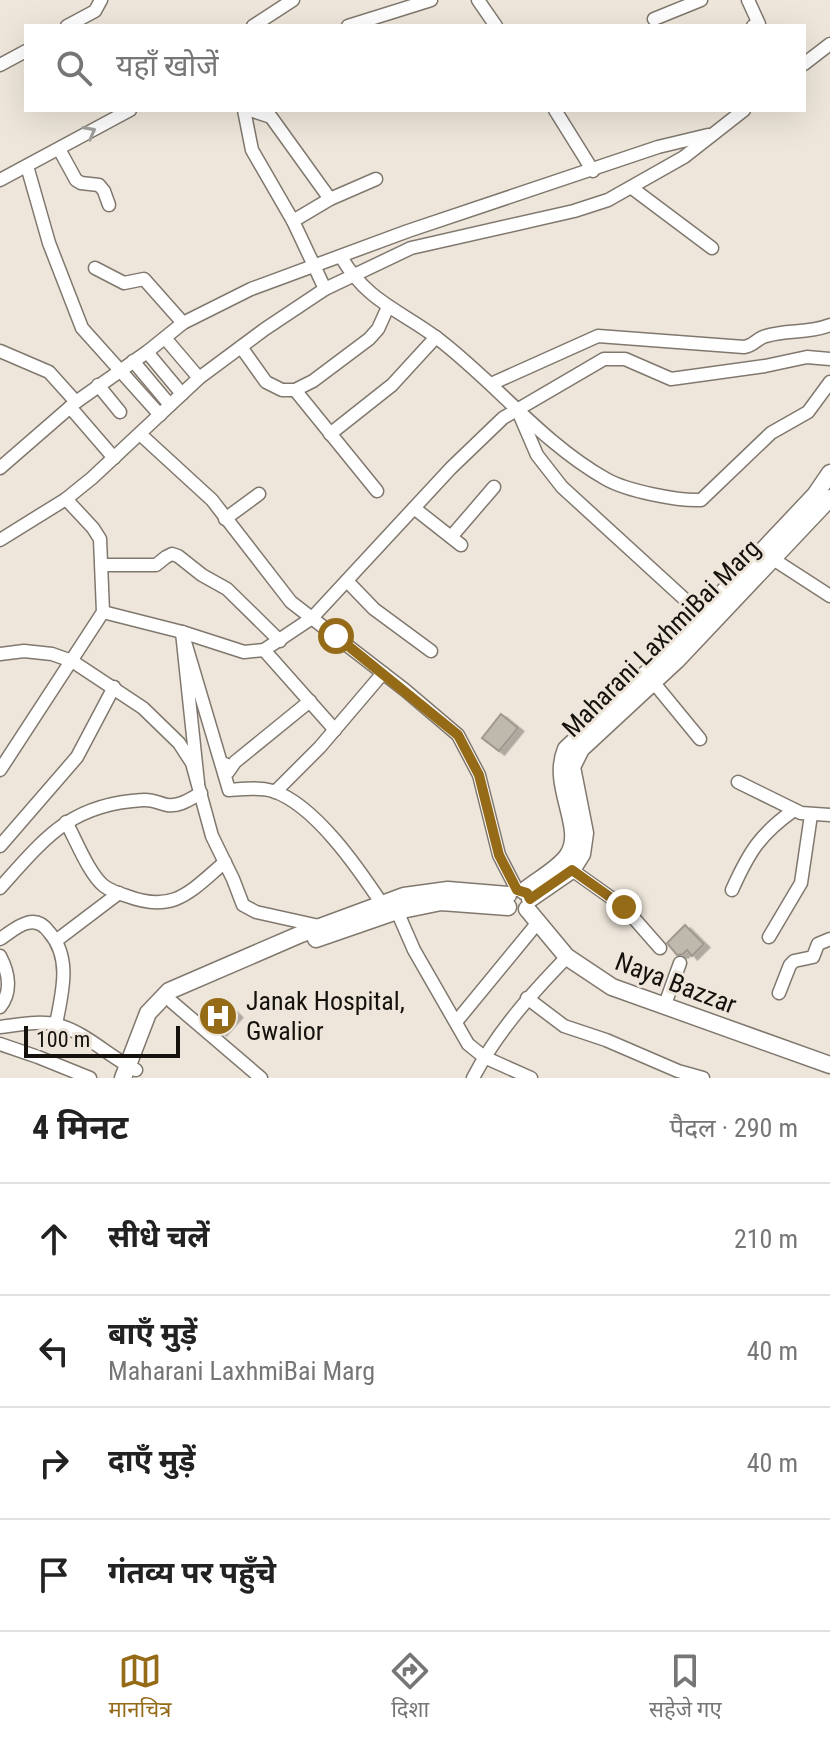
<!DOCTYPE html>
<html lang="hi">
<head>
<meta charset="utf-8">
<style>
  body { margin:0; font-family:"Roboto Condensed","Noto Sans Devanagari",sans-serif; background:#f2f2f2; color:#222 }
  .scale { position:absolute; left:24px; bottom:20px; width:156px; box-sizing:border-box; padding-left:8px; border:4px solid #15120e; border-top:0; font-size:22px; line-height:28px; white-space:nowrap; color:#15120e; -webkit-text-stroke:6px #eee6da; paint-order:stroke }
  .stop { position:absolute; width:24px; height:24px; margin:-18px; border:6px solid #966b18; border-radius:50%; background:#fff }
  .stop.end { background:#966b18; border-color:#fff; box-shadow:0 2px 8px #0008 }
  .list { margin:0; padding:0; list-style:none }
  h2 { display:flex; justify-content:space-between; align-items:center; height:104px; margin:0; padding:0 32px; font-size:34px }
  h2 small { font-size:26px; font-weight:400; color:#767676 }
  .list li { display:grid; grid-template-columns:52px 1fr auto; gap:24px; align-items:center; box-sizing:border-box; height:112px; padding:0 32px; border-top:2px solid #e0e0e0 }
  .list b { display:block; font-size:30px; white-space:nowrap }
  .list p { margin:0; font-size:26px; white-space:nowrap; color:#767676 }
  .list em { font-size:26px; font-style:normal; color:#767676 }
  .icon { flex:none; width:44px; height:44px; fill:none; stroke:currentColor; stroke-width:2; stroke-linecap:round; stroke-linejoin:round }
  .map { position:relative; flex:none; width:830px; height:1078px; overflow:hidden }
  .search { position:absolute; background:#fff; box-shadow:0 8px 32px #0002; left:24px; right:24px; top:24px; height:88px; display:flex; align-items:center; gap:20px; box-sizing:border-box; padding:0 28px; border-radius:0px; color:#767676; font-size:30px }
  .sheet { height:552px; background:#fff }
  nav { display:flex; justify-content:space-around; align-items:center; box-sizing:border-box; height:112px; border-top:2px solid #e0e0e0; background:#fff; font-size:22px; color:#767676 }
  nav a { display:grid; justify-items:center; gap:4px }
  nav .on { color:#966b18 }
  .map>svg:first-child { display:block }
  .building { fill:#bfb8ac; stroke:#9f988c; stroke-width:2; filter:url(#shadow) }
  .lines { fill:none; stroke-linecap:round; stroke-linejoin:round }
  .minor-casing { stroke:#80786e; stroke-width:15 }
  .major-casing { stroke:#80786e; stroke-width:19 }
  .minor { stroke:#fff; stroke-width:12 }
  .major { stroke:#fff; stroke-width:16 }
  .oneway { stroke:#a1a09f }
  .route { stroke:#966b18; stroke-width:10 }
  .labels { text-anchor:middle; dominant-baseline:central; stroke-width:6; stroke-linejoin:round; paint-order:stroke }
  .street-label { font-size:26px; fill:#15120e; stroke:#eee6da }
  .poi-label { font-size:26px; fill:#15120e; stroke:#eee6da; text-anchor:start }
</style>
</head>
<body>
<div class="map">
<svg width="830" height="1078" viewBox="0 0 830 1078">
  <defs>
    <filter id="shadow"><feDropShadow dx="5.5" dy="3.5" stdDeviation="0" flood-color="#0004"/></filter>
  </defs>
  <rect width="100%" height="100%" fill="#eee6da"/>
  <g class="building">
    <path d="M501,714L518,728L499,751L482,738Z"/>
    <path d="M685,925L704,944L692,956L687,950L683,954L677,955L667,943Z"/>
    <path d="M228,1005L237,1014L221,1032L204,1017L208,1012Z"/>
  </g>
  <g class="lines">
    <g class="minor-casing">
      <g id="minor">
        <path d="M478,0L496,26"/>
        <path d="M748,0L759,24L753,26"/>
        <path d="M654,19L701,0"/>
        <path d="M67,26L95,11L101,0"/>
        <path d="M253,26L293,0"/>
        <path d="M348,26L431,0"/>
        <path d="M804,64L830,44"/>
        <path d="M0,65L26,51"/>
        <path d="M244,110L252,150L293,221L325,289"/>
        <path d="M250,110L271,117L330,199"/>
        <path d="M555,110L593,171"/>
        <path d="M59,149L76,180L81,183L99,185L104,191L109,205"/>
        <path d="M27,166L49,243L82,328L160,415"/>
        <path d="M0,180L130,110"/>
        <path d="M632,188L712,248"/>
        <path d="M293,221L330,199L376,179"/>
        <path d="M341,257C368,302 398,309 437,338C495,382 542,443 606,479C627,491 678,501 701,500L771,433L808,412L830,382"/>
        <path d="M95,268L124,283L144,279L183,323"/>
        <path d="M165,338L199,378"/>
        <path d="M241,347L266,382L282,390H295L313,381L369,339L378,329L388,307"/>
        <path d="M0,351L49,372L76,402"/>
        <path d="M147,352L182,394"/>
        <path d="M133,361L170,405"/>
        <path d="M491,384L598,336L744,347C754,346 757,338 766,336C788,329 807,334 830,325"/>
        <path d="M98,385L120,412"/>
        <path d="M295,390L377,491"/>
        <path d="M70,407L114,458"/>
        <path d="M518,411L537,455L562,487L703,616"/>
        <path d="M140,434L212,500L291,602L405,690L458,735L479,775L499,855L517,890"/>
        <path d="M330,434L392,385L436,337"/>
        <path d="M0,468L76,402L147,352L183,323L251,289L408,231L658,147L708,135"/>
        <path d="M414,508L461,545"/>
        <path d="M225,519L259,494"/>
        <path d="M451,537L494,487"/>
        <path d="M0,540L66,499L92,478L199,378L265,329L325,289L411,248L574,211L608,200L684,157L744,110"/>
        <path d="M773,559L830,596"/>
        <path d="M102,565H156L166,557L172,554L178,556L202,575L227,589L280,641"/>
        <path d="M347,581L374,609L431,651"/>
        <path d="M103,612L182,632L244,652L264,650L312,618L451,468L503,418L604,359H625L671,379L765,366L807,357L830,359"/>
        <path d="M264,650L335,730"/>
        <path d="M0,654L24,651L52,654L72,661L143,708L179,743L192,763L212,836L233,879L243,905L256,912L319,926"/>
        <path d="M654,683L700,739"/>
        <path d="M225,764L228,772L235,762L310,701"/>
        <path d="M0,770L103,612L100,539L93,528L66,499"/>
        <path d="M738,782L801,813L830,815"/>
        <path d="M198,783L182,632L229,790C244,789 259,787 273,791C315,805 358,868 382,904"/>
        <path d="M275,792L320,747L383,673"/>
        <path d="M66,822C76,840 89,874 104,886C111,891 120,894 127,896C174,914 191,891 225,862"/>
        <path d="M0,846L77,757L114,687"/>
        <path d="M572,870L624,907L660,948"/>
        <path d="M0,888C45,838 70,804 143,800C152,799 158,803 167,805C179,807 190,799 201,793"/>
        <path d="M732,890C749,852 760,834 794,810"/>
        <path d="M397,911L414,950L468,1044L484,1057L531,1078"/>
        <path d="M769,937L801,883L811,815"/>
        <path d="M0,939C8,934 18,925 27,923C37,920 44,925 49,932C72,958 62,993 56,1024"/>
        <path d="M57,940L119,893"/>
        <path d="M0,956C9,973 12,992 0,1007"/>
        <path d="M779,993L790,965L794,961L813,957L818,944L830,939"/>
        <path d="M527,998L564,1026L606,1040L678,1071L703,1078"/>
        <path d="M172,1002L261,1078"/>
        <path d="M664,1007L680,963"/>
        <path d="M456,1022L539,921"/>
        <path d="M0,1027C18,1025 40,1020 58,1025C87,1033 109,1057 136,1070"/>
        <path d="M0,1044L38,1057L90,1078"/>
        <path d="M473,1078C497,1032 531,994 567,957"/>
      </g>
    </g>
    <g class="major-casing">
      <g id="major">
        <path d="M524,891C537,880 559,869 568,855C586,828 550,785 566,749L648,672L815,495L830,473"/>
        <path d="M530,899L572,870L582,854L585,833L572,767L581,749L677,660L830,498"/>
        <path d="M527,909L567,957L612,987L830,1065"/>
        <path d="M316,939L397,911L441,902L508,907"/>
        <path d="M123,1078L148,1013L169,991L301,934L404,896L448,890L508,895"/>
      </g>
    </g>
    <use href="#minor" class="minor"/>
    <use href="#major" class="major"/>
  </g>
  <defs><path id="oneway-chevron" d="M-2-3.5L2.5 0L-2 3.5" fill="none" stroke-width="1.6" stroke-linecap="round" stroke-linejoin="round" transform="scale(2)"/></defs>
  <use class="oneway" href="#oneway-chevron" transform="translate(90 132) rotate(-28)"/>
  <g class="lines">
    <path class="route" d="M336,636L458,735L479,775L499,855L517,890L527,893L530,899L572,870L624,907"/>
  </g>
  <defs>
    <g id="hospital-disc" transform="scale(2)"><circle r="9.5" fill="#966b18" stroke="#eee6da"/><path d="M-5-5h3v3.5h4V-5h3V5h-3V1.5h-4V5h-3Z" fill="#fff"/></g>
  </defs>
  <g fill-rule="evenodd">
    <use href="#hospital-disc" x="218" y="1016"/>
  </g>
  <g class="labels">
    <g class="street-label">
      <text transform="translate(661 638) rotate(-45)">Maharani LaxhmiBai Marg</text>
      <text transform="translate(676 983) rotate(21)">Naya Bazzar</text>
    </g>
    <g class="poi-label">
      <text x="246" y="1001">Janak Hospital,<tspan x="246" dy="30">Gwalior</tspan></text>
    </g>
  </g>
</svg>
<div class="scale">100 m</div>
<div class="stop" style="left:336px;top:636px"></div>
<div class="stop end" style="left:624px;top:907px"></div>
<div class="search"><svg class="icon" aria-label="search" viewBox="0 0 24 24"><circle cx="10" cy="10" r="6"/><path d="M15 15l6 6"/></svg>यहाँ खोजें</div>
</div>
<section class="sheet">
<h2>4 मिनट<small>पैदल · 290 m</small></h2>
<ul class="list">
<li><svg class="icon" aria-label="ahead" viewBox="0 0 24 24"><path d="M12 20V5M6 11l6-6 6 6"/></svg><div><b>सीधे चलें</b></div><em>210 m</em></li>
<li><svg class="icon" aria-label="left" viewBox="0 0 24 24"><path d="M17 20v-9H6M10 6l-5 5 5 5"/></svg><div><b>बाएँ मुड़ें</b><p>Maharani LaxhmiBai Marg</p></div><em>40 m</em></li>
<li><svg class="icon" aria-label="right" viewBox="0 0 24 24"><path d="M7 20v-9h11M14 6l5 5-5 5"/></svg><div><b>दाएँ मुड़ें</b></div><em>40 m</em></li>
<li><svg class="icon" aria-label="arrive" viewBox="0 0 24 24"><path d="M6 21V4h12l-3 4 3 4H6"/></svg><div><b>गंतव्य पर पहुँचे</b></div></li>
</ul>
</section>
<nav>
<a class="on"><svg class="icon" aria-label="map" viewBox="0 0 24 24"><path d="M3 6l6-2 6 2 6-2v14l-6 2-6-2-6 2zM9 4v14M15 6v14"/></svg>मानचित्र</a>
<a><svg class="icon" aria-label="directions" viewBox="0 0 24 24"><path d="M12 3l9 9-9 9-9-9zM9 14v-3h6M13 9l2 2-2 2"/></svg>दिशा</a>
<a><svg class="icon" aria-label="saved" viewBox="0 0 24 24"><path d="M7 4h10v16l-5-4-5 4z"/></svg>सहेजे गए</a>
</nav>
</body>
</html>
